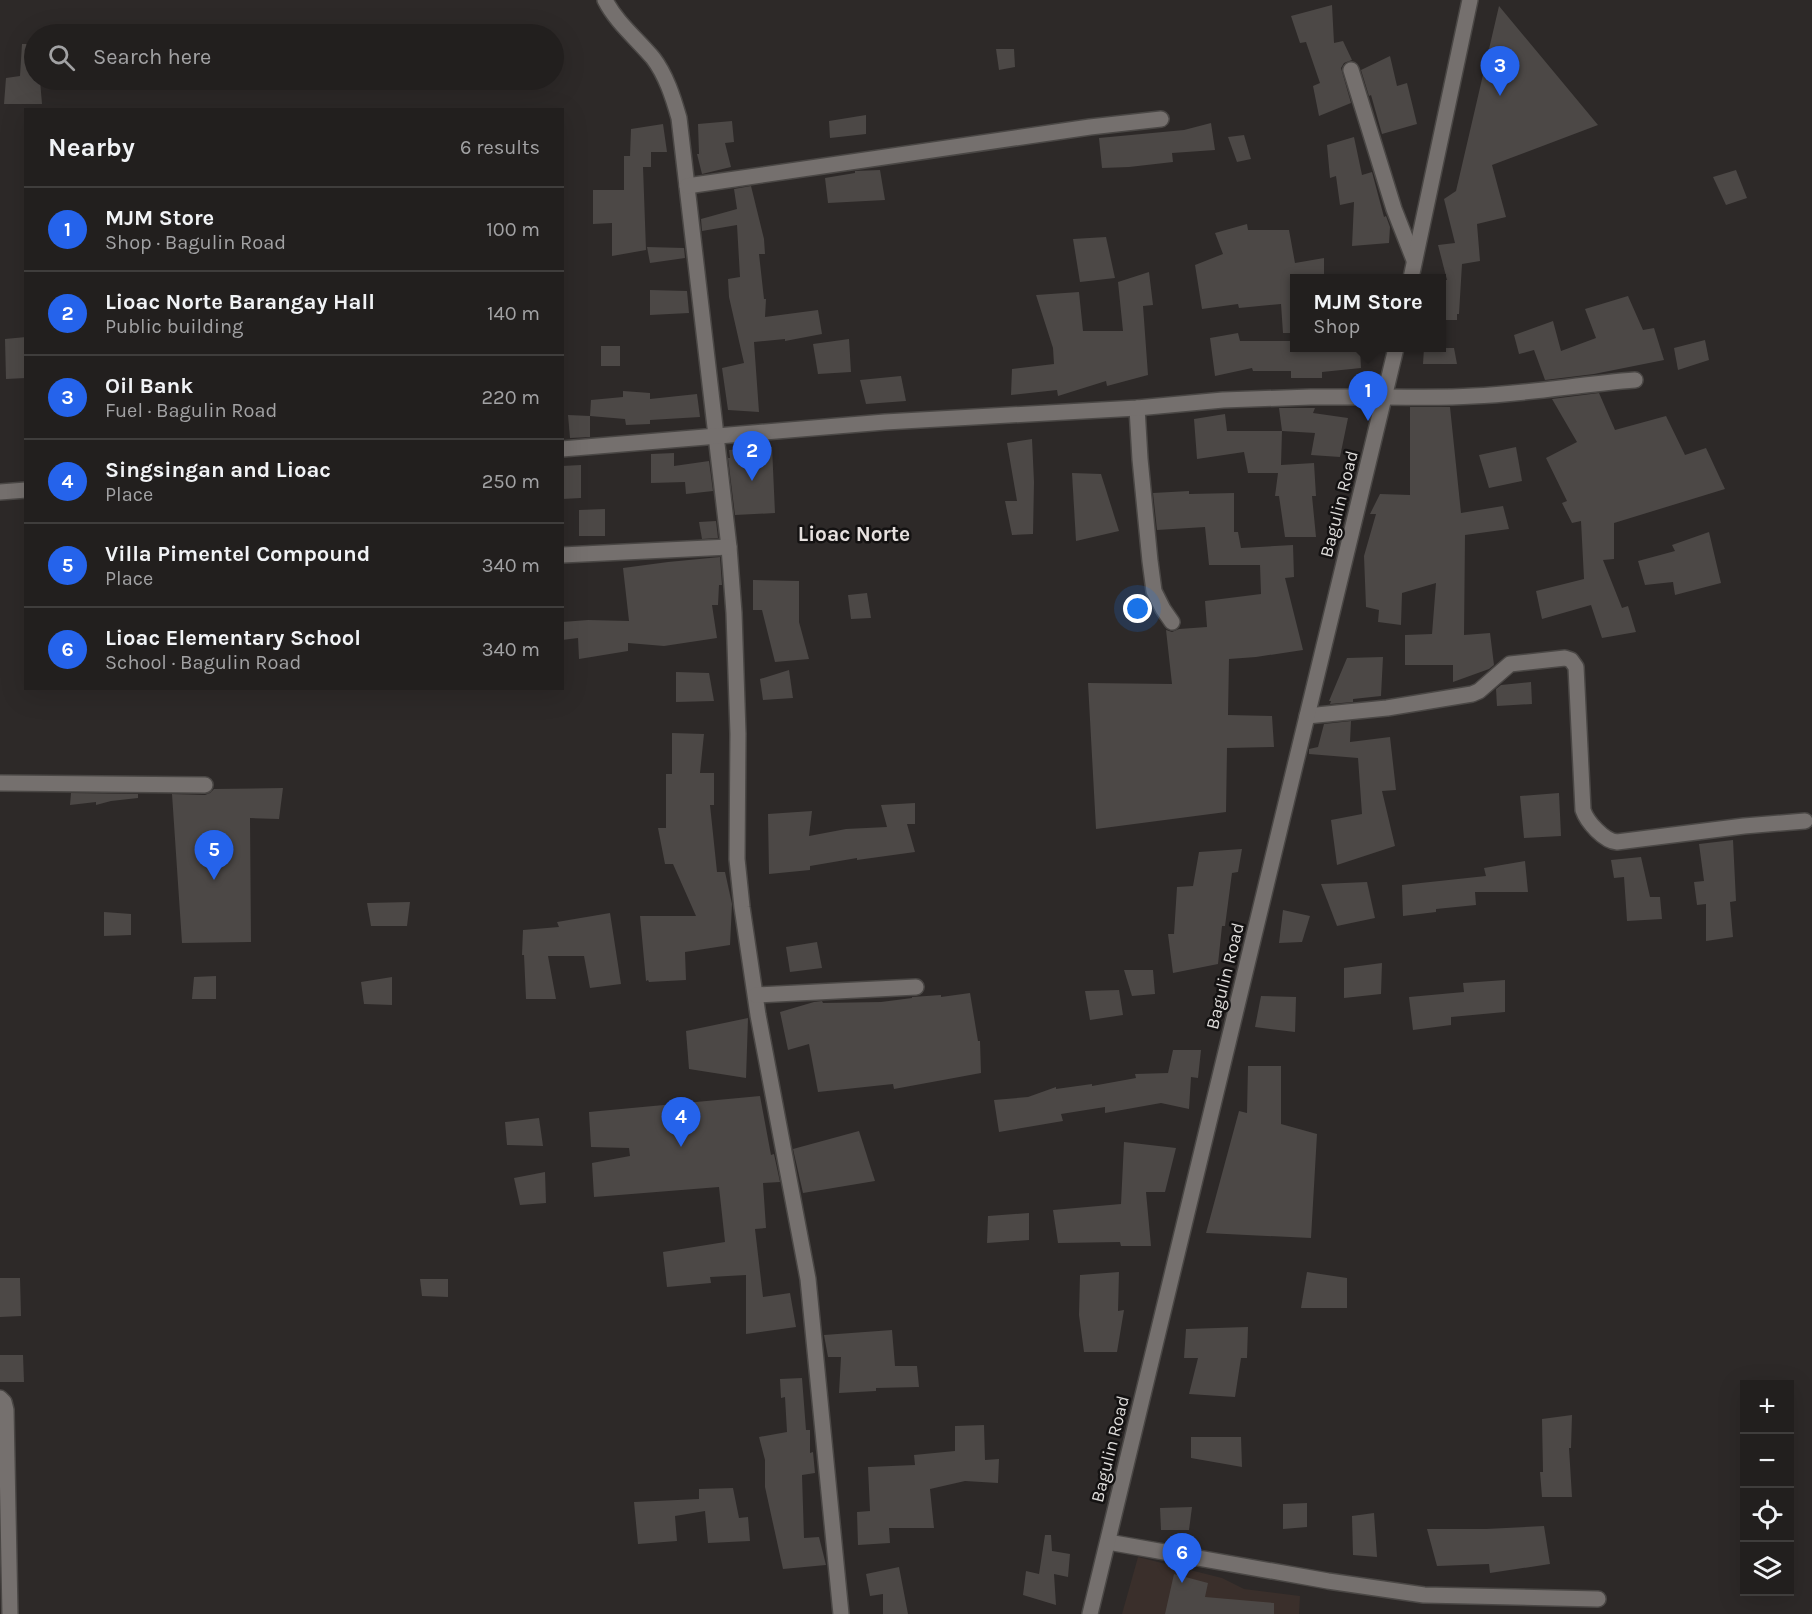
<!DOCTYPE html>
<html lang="en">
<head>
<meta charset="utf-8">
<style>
  body { margin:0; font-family:Karla,sans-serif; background:#2e2c2b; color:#f1f3f6 }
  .controls { position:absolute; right:18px; bottom:18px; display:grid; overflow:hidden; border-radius:0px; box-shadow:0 6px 24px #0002 }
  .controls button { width:54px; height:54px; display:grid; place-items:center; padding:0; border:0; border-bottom:2px solid #3f3d3c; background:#221f1e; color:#f1f3f6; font:30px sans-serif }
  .you { position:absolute; left:1138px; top:609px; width:21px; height:21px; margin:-15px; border:4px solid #fff; border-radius:50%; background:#1a73e8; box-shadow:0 0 0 9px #1a73e833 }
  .badge { display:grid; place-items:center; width:39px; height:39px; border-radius:50%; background:#2563eb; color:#fff; font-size:20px; font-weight:700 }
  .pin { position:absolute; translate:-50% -50px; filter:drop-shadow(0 2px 3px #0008) }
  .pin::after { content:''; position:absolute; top:32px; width:21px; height:18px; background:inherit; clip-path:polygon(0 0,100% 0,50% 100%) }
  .popup { position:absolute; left:1290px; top:274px; width:156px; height:78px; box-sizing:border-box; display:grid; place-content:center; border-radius:0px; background:#221f1e; filter:drop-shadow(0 2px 4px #0005); font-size:20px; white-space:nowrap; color:#a2a2a4 }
  .popup b { font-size:22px; color:#f1f3f6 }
  .popup::after { content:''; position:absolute; left:50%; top:100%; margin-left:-12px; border:12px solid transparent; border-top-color:#221f1e }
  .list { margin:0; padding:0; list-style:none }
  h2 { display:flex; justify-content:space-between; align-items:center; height:78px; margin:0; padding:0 24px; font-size:26px }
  h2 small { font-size:20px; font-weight:400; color:#a2a2a4 }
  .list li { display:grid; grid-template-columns:39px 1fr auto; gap:18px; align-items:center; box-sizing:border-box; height:84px; padding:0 24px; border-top:2px solid #3f3d3c }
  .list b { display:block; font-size:22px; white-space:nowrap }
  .list p { margin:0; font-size:20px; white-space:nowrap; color:#a2a2a4 }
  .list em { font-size:20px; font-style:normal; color:#a2a2a4 }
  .icon { flex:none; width:33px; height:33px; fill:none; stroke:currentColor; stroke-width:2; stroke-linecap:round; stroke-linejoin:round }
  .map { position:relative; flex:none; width:1812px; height:1614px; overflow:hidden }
  .search { position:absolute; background:#221f1e; box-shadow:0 6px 24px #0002; left:24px; top:24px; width:540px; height:66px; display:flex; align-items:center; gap:15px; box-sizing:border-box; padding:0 21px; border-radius:33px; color:#a2a2a4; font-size:22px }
  .panel { position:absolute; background:#221f1e; box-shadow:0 6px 24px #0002; left:24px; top:108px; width:540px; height:582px; border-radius:0px }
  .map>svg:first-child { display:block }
  .built { fill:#3a2f2b }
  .building { fill:#4c4846 }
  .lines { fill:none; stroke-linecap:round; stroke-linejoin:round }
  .minor-casing { stroke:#4a4745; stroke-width:18 }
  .tertiary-casing { stroke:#4a4745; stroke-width:18 }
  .secondary-casing { stroke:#4a4745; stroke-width:18 }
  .minor { stroke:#75706e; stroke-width:15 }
  .tertiary { stroke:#75706e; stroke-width:15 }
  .secondary { stroke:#75706e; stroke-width:15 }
  .labels { text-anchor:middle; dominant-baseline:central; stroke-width:5; stroke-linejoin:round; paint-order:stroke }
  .street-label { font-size:18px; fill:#dfdddb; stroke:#141212 }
  .quarter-label { font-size:21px; font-weight:bold; fill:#e7e1df; stroke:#141212 }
</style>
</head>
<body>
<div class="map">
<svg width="1812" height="1614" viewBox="0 0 1812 1614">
  <rect width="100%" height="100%" fill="#2d2928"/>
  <path class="built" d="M1138,1557L1222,1578L1244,1589L1300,1596L1299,1614H1122Z"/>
  <g class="building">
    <path d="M1332,5L1334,43L1343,41L1352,60L1344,63L1341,68L1351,103L1319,116L1313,86L1320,83L1306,42L1300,43L1291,16Z"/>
    <path d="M1499,6L1598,125L1492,165L1506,217L1477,224L1480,261L1462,264L1459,314H1457V320H1442V280H1447L1438,245L1455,243L1444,199L1456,191Z"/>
    <path d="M22,44H34V80H40L42,104H4L6,78L20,76Z"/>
    <path d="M996,49H1014L1015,67L999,70Z"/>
    <path d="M1390,56L1397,86L1407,83L1417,124L1382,134L1371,95L1369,96L1361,70Z"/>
    <path d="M866,115V134L830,138L829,121Z"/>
    <path d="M732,121L734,142L725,143L731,167L702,174L697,154H699L698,124Z"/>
    <path d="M1211,123L1215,150L1172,153L1173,162L1129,167L1102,168L1099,138L1184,130Z"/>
    <path d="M663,124L667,152H651V167H643L646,250L612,256V223L593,224V190H624V156H630L631,129Z"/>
    <path d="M1244,135L1251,159L1237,162L1228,137Z"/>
    <path d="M1354,137L1362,175L1372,172L1384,217L1386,216L1390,227L1389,243L1352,246L1354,202L1340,205L1336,176L1330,178L1327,145Z"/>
    <path d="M880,170L885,200L828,203L825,178L855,173V171Z"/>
    <path d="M1736,170L1747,198L1726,205L1713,177Z"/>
    <path d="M751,186L764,239L765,254H759L764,299H766L765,317L818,310L822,334L785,341V339L754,342L759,412L728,410L722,368L744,363L729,297L728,279L740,277L737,225L702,231L701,219L737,209L734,189Z"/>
    <path d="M1247,224L1248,230H1289L1295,263L1324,258V279H1294V333H1283L1281,304L1239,308L1238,304L1202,309L1195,265L1223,254L1215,233Z"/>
    <path d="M1106,237L1115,278L1080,282L1073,239Z"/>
    <path d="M647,247L684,248L685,258L650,263Z"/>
    <path d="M1149,272L1153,305L1143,306L1148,375L1107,386L1106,381L1058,396L1057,390L1011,395L1012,369L1054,364L1053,348L1036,295L1079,292L1083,331H1123L1118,282Z"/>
    <path d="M650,290L687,291L689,313L650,315Z"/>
    <path d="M1628,296L1643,330L1654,328L1664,360L1594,374L1545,380L1534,350L1519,354L1514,335L1553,321L1561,351L1596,338L1585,309Z"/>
    <path d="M1238,333L1240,341H1294V348H1360L1361,368L1322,372V378H1291V371H1253L1252,368L1215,376L1210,338Z"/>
    <path d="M26,337V378L6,379L5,339Z"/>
    <path d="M849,339L851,372L818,374L813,344Z"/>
    <path d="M1705,340L1709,360L1678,370L1674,348Z"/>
    <rect x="601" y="346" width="19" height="20"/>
    <path d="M1424,348H1454L1457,364H1423Z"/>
    <path d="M901,376L906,401L866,404L860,380Z"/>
    <path d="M623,391L650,393V399L697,394L700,417L650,420V424L626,425L625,419L590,416L591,400L623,397Z"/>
    <path d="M1599,393L1615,430L1666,416L1685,455L1706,448L1725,489L1614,523V559L1603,560L1622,608L1628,606L1636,632L1602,638L1591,605L1542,619L1536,591L1584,579L1581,521L1572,523L1562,503L1567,501L1546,458L1577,442L1552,399Z"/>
    <path d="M1410,407H1450L1461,513L1503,506L1509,529L1465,535L1464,635L1490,633L1494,665L1489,669L1453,682V665H1405V635L1432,634L1436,583L1402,593L1401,625L1378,622L1379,610L1366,607L1364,556L1376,514H1370L1380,494L1410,495Z"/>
    <path d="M1279,408H1315L1313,413L1348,418L1340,457L1311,455L1315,433L1282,431Z"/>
    <path d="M1225,414L1227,431H1282L1281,465L1314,463L1316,496H1312L1316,537H1285L1279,496H1275L1278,473H1248L1244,452L1197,459L1194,419Z"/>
    <path d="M568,415L590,416V437L570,438Z"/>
    <path d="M1032,439L1034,482L1033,534L1012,535L1005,501H1017L1007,443Z"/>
    <path d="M772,447L775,513L735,515L728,458H730L729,450Z"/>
    <path d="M1516,447L1522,481L1489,488L1479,455Z"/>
    <path d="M674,453V466L709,461L713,491L686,494L685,482L651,483V454Z"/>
    <path d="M581,465V498L562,499V466Z"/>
    <path d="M1072,473L1101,474L1119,531L1076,541Z"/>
    <path d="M1189,491V494L1234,493V532H1238L1241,548L1293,545L1294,577L1285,578L1303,650L1256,657L1229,659L1228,715L1272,716L1274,747L1227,748L1226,812L1096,829L1088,683L1172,684L1166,630L1172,632L1179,629L1207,627L1205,601L1261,594L1260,565H1209L1205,527L1157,530L1153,493Z"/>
    <path d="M605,509V536H579V510Z"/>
    <path d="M716,521L718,538L702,539L699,522Z"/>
    <path d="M1709,532L1721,583L1675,595L1673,582L1645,585L1638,561L1675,551L1672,545Z"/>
    <path d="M720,557L722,585H719L718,605H712L717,638L664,646L628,643V651L579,659L578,638L562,640V622L588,620L629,621L623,568L668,562Z"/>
    <path d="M753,580L799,581V622L809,659L775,662L762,610H753Z"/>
    <path d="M867,593L871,618L851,619L848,595Z"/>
    <path d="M1383,657L1381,696L1353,699V702L1330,704L1331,701H1329L1347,658Z"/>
    <path d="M789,670L793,698L763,700L760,679Z"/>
    <path d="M676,672L709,673L714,701L676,702Z"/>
    <path d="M1531,682L1532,704L1497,706L1496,689L1501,685Z"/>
    <path d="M1351,721L1350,742L1390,737L1396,790L1382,791L1395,846L1337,865L1331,820L1362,814L1358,758L1309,754V749L1318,747L1324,724Z"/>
    <path d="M672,733L704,734L700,773H714V805H710L717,872H725L732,904L730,945L685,952L686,980L649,982L648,980L646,981L640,916H696L673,864H665L658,828H666V774H672Z"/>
    <path d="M283,788L279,819L250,818L251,942L182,943L172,794L205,795L210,793L214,789Z"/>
    <path d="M71,793L138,794V798L111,801L96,805V802L70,805Z"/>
    <path d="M1559,793L1561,836L1524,838L1520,796Z"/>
    <path d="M915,803V824H907L915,852L857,860V858L810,866V870L769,874L768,814L812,811L809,836L846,829L887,827L881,805Z"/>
    <path d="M1733,840L1736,901L1730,902L1733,937L1706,941V904L1697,905L1694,882L1704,881L1699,844Z"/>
    <path d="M1242,849L1238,872L1232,873L1225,926H1222L1218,964L1173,973L1168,934H1174L1177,887L1193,886L1199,852Z"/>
    <path d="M1641,857L1650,897H1660L1662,919L1627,921L1624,877L1614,878L1611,860Z"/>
    <path d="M1525,861L1528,892H1475L1476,905L1436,909V912L1403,916L1402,885L1486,876L1484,868Z"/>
    <path d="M1367,882L1375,918L1337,926L1321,884Z"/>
    <path d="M410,902L407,926H371L367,903Z"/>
    <path d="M1283,910L1310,916L1302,942L1279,943Z"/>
    <path d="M104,912L131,914V935L104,936Z"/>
    <path d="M610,913L621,984L590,988L584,956H548L556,999H526L524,955H522L523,930L559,927L557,922Z"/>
    <path d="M817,942L822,968L790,972L786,947Z"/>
    <path d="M1382,963L1381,994L1344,998V968Z"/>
    <path d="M1124,970H1153L1155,994L1132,996Z"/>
    <path d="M216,976V999H192L194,977Z"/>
    <path d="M392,977V1005L364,1004L361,982Z"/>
    <path d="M1505,980V1012L1451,1017V1025L1413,1030L1409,997L1464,992L1463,983Z"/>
    <path d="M1119,990L1123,1015L1090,1020L1085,991Z"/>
    <path d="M970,993L978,1041H980L981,1073L894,1089L893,1084L818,1092L809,1044L788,1050L780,1012L814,1002L822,1001L823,1003L881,1002L912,998V997L941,995V997Z"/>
    <path d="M1261,996L1296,997L1295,1032L1255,1027Z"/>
    <path d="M748,1018L746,1078L689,1069L686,1031Z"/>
    <path d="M1173,1050H1201L1198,1078L1191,1077L1189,1109L1161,1103L1105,1113V1107L1061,1114L1063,1121L999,1132L994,1100L1028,1097L1056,1087V1089L1092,1084V1086L1136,1078L1135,1074L1168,1073Z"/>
    <path d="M1248,1066H1281V1124L1317,1134L1311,1238L1206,1233L1239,1111L1247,1113Z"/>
    <path d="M760,1096L771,1155L774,1154L780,1182L763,1183L766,1228L755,1229L763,1297L790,1293L796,1327L746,1334V1275L710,1277L711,1283L667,1287L663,1252L725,1242L719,1187L594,1197L592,1163L630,1156L629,1148L591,1147L589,1112Z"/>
    <path d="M539,1118L543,1146L507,1145L505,1122Z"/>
    <path d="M859,1131L875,1181L803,1193L793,1149Z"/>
    <path d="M1124,1142L1176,1148L1165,1192H1146L1151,1246H1121L1120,1242L1058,1243L1053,1210L1121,1204Z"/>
    <path d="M545,1172L546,1203L520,1205L514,1178Z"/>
    <path d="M1029,1213V1240L987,1243L988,1216Z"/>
    <path d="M1119,1272L1118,1311L1124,1310L1117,1352H1084L1079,1315L1080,1275Z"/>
    <path d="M1307,1272L1347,1278V1308H1301Z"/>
    <path d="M0,1278H20L21,1316L0,1317Z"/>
    <path d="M420,1279H448V1297L422,1296Z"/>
    <path d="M1248,1327L1247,1358H1241L1235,1397L1189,1394L1198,1358H1184L1186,1329Z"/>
    <path d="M892,1330L895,1366H917L919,1387L876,1388V1391L839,1393L841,1357H828L824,1335Z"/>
    <path d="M0,1355H23L24,1382H0Z"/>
    <path d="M802,1378L806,1430H810V1453L813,1452L815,1473L802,1475L804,1538L819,1537L826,1565L783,1569L765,1487V1460L759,1437L787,1432L785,1397L781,1398L780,1379Z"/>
    <path d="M1572,1415L1571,1448H1569L1572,1497H1542L1540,1472H1543L1542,1419Z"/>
    <path d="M984,1425L985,1460L999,1459L998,1483L965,1481L930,1489L934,1528H889L890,1543L858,1545L857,1512L870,1511L868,1467L915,1465L914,1455L955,1451V1426Z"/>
    <path d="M1191,1437H1241L1242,1467L1191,1458Z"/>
    <path d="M733,1488L739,1518L748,1517L750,1541L708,1543L705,1511L675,1516L677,1541L638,1544L634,1502L699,1499V1489Z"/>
    <path d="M1307,1503V1527L1283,1529V1504Z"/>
    <path d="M1192,1507L1189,1530H1161L1160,1508Z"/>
    <path d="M1374,1513L1377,1557L1353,1555L1352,1516Z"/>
    <path d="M1544,1526L1550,1564L1490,1573L1489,1564L1437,1566L1427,1529H1486Z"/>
    <path d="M1045,1535H1051L1052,1551L1070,1554L1068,1577L1054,1574L1056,1605L1023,1595L1026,1571L1039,1574Z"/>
    <path d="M899,1567L908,1614H883V1594L870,1596L866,1574Z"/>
    <path d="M1174,1574L1208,1583L1205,1597L1274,1603V1614H1165Z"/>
  </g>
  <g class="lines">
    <g class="minor-casing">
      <g id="minor">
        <path d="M605,0C616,22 637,39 653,58C666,75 673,97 679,118L729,547L734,613L738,734L737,859L742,907L758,1015L808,1279L841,1614"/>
        <path d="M1351,70L1394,209L1414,260"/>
        <path d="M687,186L1090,127L1161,119"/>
        <path d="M1384,397C1414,397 1444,398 1473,396C1527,394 1581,384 1635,380"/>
        <path d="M1137,408L1140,459L1150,561L1154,591L1163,609L1172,622"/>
        <path d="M562,555L729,547"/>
        <path d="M1307,716L1387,708L1472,694L1479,691L1510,664L1565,658L1571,660L1576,667L1583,810C1587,822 1604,841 1617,842L1744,826L1805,821"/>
        <path d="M0,783L205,785"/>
        <path d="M756,995L916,987"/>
        <path d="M0,1398L4,1402L6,1410L10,1614"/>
        <path d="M1108,1542L1328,1581L1424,1595L1598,1599"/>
      </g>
    </g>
    <g class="tertiary-casing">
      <g id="tertiary">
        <path d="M562,449L885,422L1137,408L1223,400L1311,397H1384"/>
        <path d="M0,492L26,490"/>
      </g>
    </g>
    <g class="secondary-casing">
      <g id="secondary">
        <path d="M1411,278L1470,0"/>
        <path d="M1090,1614L1396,348"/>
      </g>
    </g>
    <use href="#minor" class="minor"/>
    <use href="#tertiary" class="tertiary"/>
    <use href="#secondary" class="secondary"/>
  </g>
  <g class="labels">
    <g class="street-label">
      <text transform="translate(1339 504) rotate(-76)">Bagulin Road</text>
      <text transform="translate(1225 976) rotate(-76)">Bagulin Road</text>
      <text transform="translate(1110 1449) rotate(-76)">Bagulin Road</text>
    </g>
    <g class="quarter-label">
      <text x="854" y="534">Lioac Norte</text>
    </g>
  </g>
</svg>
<div class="controls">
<button>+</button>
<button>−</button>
<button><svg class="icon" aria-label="locate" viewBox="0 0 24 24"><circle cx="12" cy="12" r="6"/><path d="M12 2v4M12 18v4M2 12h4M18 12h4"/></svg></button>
<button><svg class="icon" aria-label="layers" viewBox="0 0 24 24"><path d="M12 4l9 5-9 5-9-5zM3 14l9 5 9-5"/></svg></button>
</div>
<div class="you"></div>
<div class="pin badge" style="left:1368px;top:421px">1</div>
<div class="popup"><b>MJM Store</b>Shop</div>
<div class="pin badge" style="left:752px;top:481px">2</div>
<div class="pin badge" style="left:1500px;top:96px">3</div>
<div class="pin badge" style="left:681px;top:1147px">4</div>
<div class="pin badge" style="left:214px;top:880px">5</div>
<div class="pin badge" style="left:1182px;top:1583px">6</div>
<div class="search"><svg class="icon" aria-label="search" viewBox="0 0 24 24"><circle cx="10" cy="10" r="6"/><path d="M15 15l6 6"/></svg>Search here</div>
<section class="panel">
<h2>Nearby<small>6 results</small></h2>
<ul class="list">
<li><span class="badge">1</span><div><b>MJM Store</b><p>Shop · Bagulin Road</p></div><em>100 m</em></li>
<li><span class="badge">2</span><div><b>Lioac Norte Barangay Hall</b><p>Public building</p></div><em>140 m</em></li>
<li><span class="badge">3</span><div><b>Oil Bank</b><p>Fuel · Bagulin Road</p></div><em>220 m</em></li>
<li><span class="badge">4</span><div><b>Singsingan and Lioac</b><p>Place</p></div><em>250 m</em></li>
<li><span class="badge">5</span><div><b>Villa Pimentel Compound</b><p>Place</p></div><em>340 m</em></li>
<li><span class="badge">6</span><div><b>Lioac Elementary School</b><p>School · Bagulin Road</p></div><em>340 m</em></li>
</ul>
</section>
</div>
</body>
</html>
